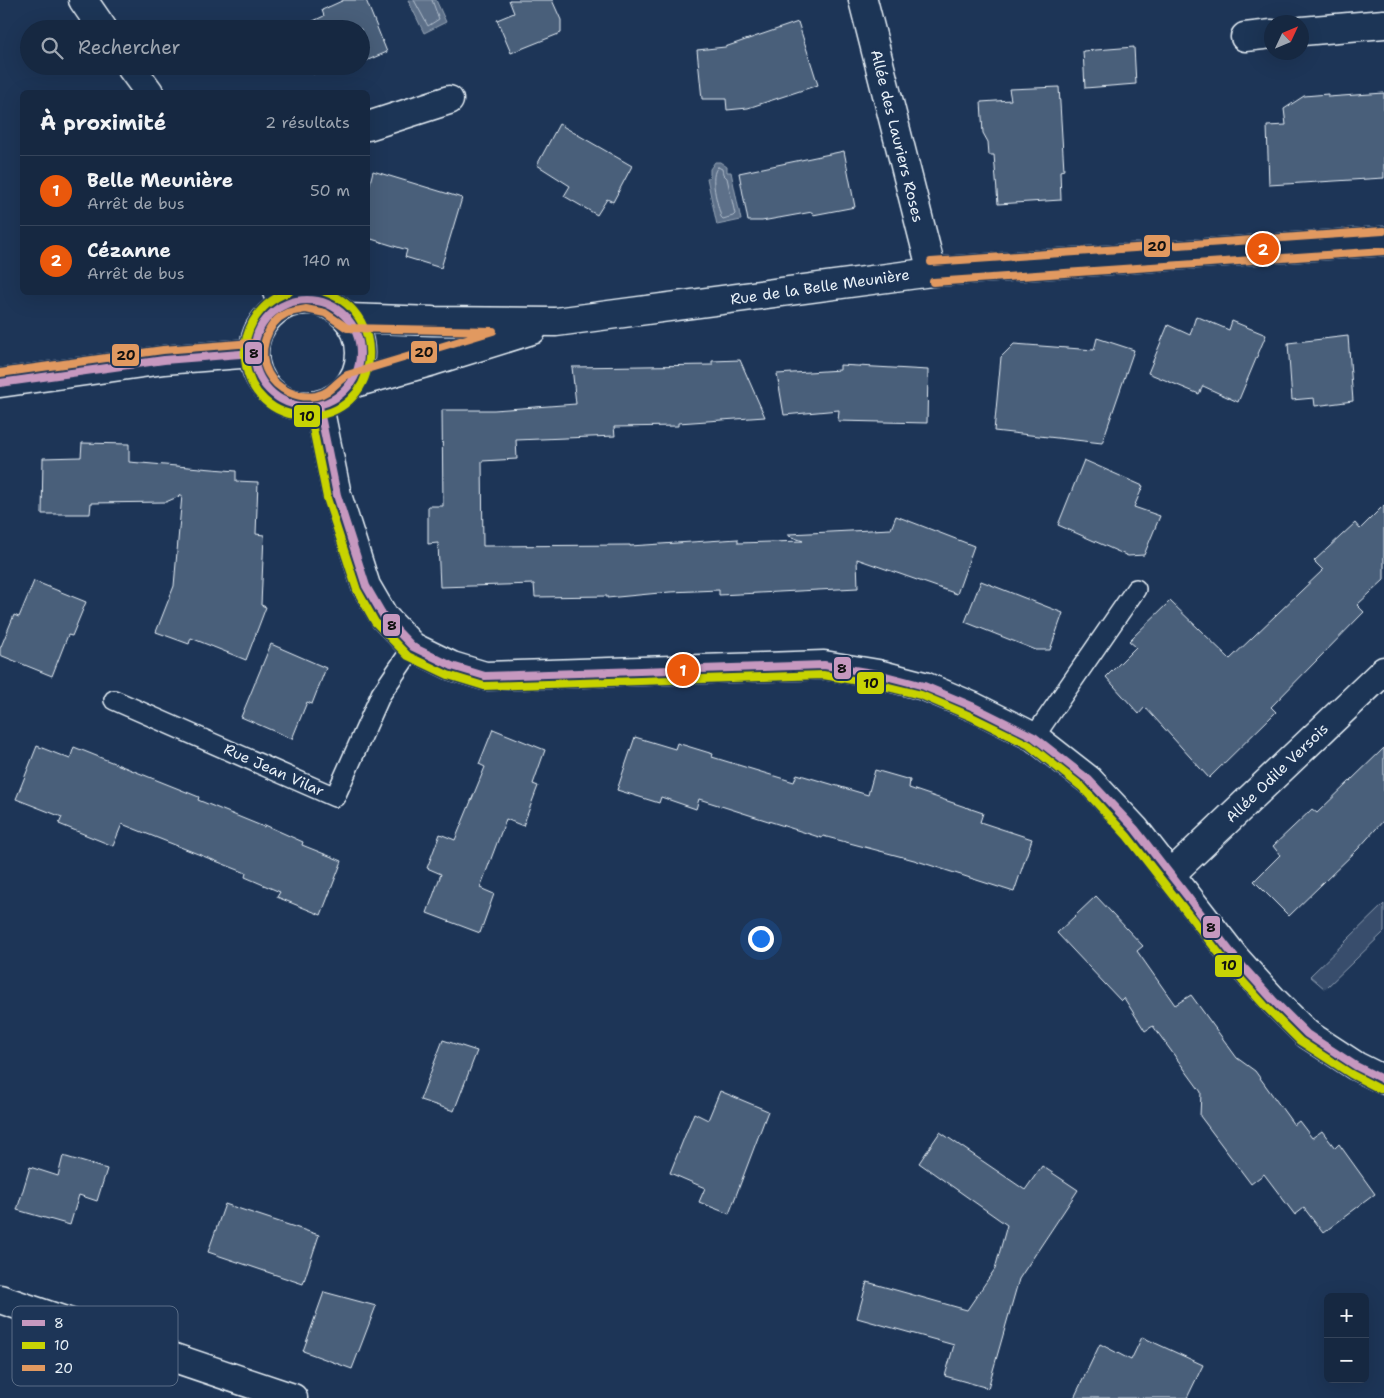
<!DOCTYPE html>
<html lang="fr">
<head>
<meta charset="utf-8">
<style>
  body { margin:0; font-family:"Shantell Sans",sans-serif; background:#1f3048; color:#f1f3f6 }
  .controls { position:absolute; right:15px; bottom:15px; display:grid; overflow:hidden; border-radius:8px; box-shadow:0 5px 20px #0002 }
  .controls button { width:45px; height:45px; display:grid; place-items:center; padding:0; border:0; border-bottom:1px solid #35445a; background:#162841; color:#f1f3f6; font:25px sans-serif }
  .compass { position:absolute; left:1264px; top:15px; width:45px; height:45px; border-radius:50%; background:#162841; box-shadow:0 5px 20px #0002; rotate:46deg }
  .you { position:absolute; left:760px; top:938px; width:18px; height:18px; margin:-12px; border:4px solid #fff; border-radius:50%; background:#1a73e8; box-shadow:0 0 0 8px #1a73e833 }
  .badge { display:grid; place-items:center; width:32px; height:32px; border-radius:50%; background:#ea580c; color:#fff; font-size:16px; font-weight:700 }
  .pin { position:absolute; translate:-50% -50%; border:2px solid #fff; box-shadow:0 1px 5px #0006 }
  .list { margin:0; padding:0; list-style:none }
  h2 { display:flex; justify-content:space-between; align-items:center; height:65px; margin:0; padding:0 20px; font-size:21px }
  h2 small { font-size:16px; font-weight:400; color:#9ea6b1 }
  .list li { display:grid; grid-template-columns:32px 1fr auto; gap:15px; align-items:center; box-sizing:border-box; height:70px; padding:0 20px; border-top:1px solid #35445a }
  .list b { display:block; font-size:19px; white-space:nowrap }
  .list p { margin:0; font-size:16px; white-space:nowrap; color:#9ea6b1 }
  .list em { font-size:16px; font-style:normal; color:#9ea6b1 }
  .icon { flex:none; width:28px; height:28px; fill:none; stroke:currentColor; stroke-width:2; stroke-linecap:round; stroke-linejoin:round }
  .map { position:relative; flex:none; width:1384px; height:1398px; overflow:hidden }
  .search { position:absolute; background:#162841; box-shadow:0 5px 20px #0002; left:20px; top:20px; width:350px; height:55px; display:flex; align-items:center; gap:12px; box-sizing:border-box; padding:0 18px; border-radius:28px; color:#9ea6b1; font-size:19px }
  .panel { position:absolute; background:#162841; box-shadow:0 5px 20px #0002; left:20px; top:90px; width:350px; height:205px; border-radius:8px }
  .map>svg:first-child { display:block }
  .green { fill:#374d6c; stroke:#909fb2 }
  .water { fill:#5d7089; stroke:#95a4b5 }
  .lines { fill:none; stroke-linecap:round; stroke-linejoin:round }
  .shore { stroke:#b0bdcc; stroke-width:1 }
  .building { fill:#495e7a; stroke:#e8f1f8 }
  .lane-casing { stroke:#e8f1f8; stroke-width:22 }
  .street-casing { stroke:#e8f1f8; stroke-width:31 }
  .secondary-casing { stroke:#e8f1f8; stroke-width:31 }
  .lane { stroke:#1d3557; stroke-width:19 }
  .street { stroke:#1d3557; stroke-width:28 }
  .secondary { stroke:#1d3557; stroke-width:28 }
  .bus-1-casing { stroke:#1d3557; stroke-width:11 }
  .bus-2-casing { stroke:#1d3557; stroke-width:11 }
  .bus-3-casing { stroke:#1d3557; stroke-width:11 }
  .bus-1 { stroke:#c698bf; stroke-width:8 }
  .bus-2 { stroke:#c7d304; stroke-width:8 }
  .bus-3 { stroke:#e19960; stroke-width:8 }
  .labels { text-anchor:middle; dominant-baseline:central; stroke-width:5; stroke-linejoin:round; paint-order:stroke }
  .street-label { font-size:15px; fill:#e8f1f8; stroke:#1d3557 }
  .key { fill:#1d3557; stroke:#5a6d87; stroke-width:1 }
  .key-label { font-size:14px; fill:#e8f1f8 }
  .line-badge { stroke:#1d3557; stroke-width:2 }
  .pale-badge-label { font-size:14px; text-anchor:middle; font-weight:bold; fill:#111 }
</style>
</head>
<body>
<div class="map">
<svg width="1384" height="1398" viewBox="0 0 1384 1398">
  <rect width="100%" height="100%" fill="#1d3557"/>
  <filter id="ink" filterUnits="userSpaceOnUse"><feTurbulence type="fractalNoise" baseFrequency=".02" numOctaves="2"/><feDisplacementMap in="SourceGraphic" scale="10" xChannelSelector="R" yChannelSelector="G"/><feConvolveMatrix kernelMatrix="1 2 1 2 8 2 1 2 1" color-interpolation-filters="sRGB"/></filter>
  <g filter="url(#ink)">
    <path class="green" d="M1384,904V932L1325,989L1310,976Z"/>
    <g class="water">
      <path d="M408,0H436L446,22L424,33Z"/>
      <path d="M715,162H720L727,167V172H731L741,220L717,225L707,178L710,177V169Z"/>
    </g>
    <g class="lines">
      <g class="shore">
        <path d="M414,0L428,26L439,19L432,0"/>
        <path d="M718,167L722,169L723,174L727,178L735,214L733,216L723,219L721,217C718,205 708,175 718,167Z"/>
      </g>
    </g>
    <g class="building">
      <path d="M344,0H366L387,52L361,63V29H296L324,16L322,10Z"/>
      <path d="M509,0H552L561,20V33L511,53L497,20L514,13Z"/>
      <path d="M798,22L818,85L748,108L727,110L726,99H702L697,50L725,47Z"/>
      <path d="M1134,47L1136,84L1085,88L1083,51Z"/>
      <path d="M309,66H331L313,74Z"/>
      <path d="M336,66H355L339,73Z"/>
      <path d="M1059,87L1064,170L1060,171L1061,200L998,204L994,155H989L988,142L983,133L981,102L1011,100L1009,89Z"/>
      <path d="M1384,93V178L1269,185L1267,126L1286,125L1284,109L1304,96L1328,94V97Z"/>
      <path d="M559,124L632,166L613,202L607,199L597,215L564,196L570,186L537,165Z"/>
      <path d="M844,151L855,207L813,215L812,212L762,221H748L739,173Z"/>
      <path d="M373,171L462,198L441,268L405,257L407,250L368,238V191Z"/>
      <path d="M1196,316L1229,330L1232,321L1266,335L1238,402L1203,386L1199,394L1148,373L1168,325L1190,335Z"/>
      <path d="M1348,336L1353,401L1315,406L1314,398L1292,400L1288,343Z"/>
      <path d="M1097,338L1134,350L1102,443L994,431L1001,357L1014,344L1094,350Z"/>
      <path d="M740,360L765,417L678,423V426L614,427L615,436L516,440L517,459L482,461L483,546L630,545V546L738,539V543L803,541L789,536V534L891,529L896,516L974,546L957,594L857,559L858,588L719,595V590L670,592L607,598V596L535,597L534,584L440,587L438,543L428,544V506H443L442,410H494L576,404L572,367L712,365V361Z"/>
      <path d="M840,365L928,370L927,423L838,421L839,410L784,415L777,374L840,370Z"/>
      <path d="M82,443L129,444V462L236,471V481L258,482L256,534L264,535L261,605L266,607L246,660L191,638L189,644L156,632L174,586L182,495L166,502L91,503L90,514H42L43,458L81,457Z"/>
      <path d="M1084,460L1143,486L1134,507L1160,516L1144,555L1128,556L1058,525Z"/>
      <path d="M1384,505V580L1357,605L1364,612L1271,707L1276,712L1209,778L1145,707L1139,714L1106,677L1136,647L1129,641L1170,601L1230,659L1323,570L1314,561L1355,523L1360,529Z"/>
      <path d="M34,581L86,602L72,636L68,635L52,676L0,655V649L14,615L19,617Z"/>
      <path d="M981,581L1063,613L1050,650H1036L965,622Z"/>
      <path d="M271,644L326,668L312,704L307,702L292,739L241,717Z"/>
      <path d="M493,729L545,750L533,784L538,786L523,826L506,819L480,888L494,894L480,933L427,913L441,874L427,868L440,834L455,840L485,767L479,764Z"/>
      <path d="M635,737L675,749L677,743L713,754L712,757L794,782L797,774L868,795L875,770L910,780L909,788L983,813L980,822L1032,839L1014,892L914,860L823,836L822,838L699,799L696,809L661,797L659,803L617,790Z"/>
      <path d="M37,746L70,759L74,747L199,797L198,800L264,827L265,825L303,842L302,845L342,861L321,915L277,897L280,892L245,877L246,873L122,824L113,846L59,824L62,817L16,799Z"/>
      <path d="M1384,748V820L1358,849L1289,916L1254,881L1280,855L1273,846L1312,809L1317,813Z"/>
      <path d="M1096,896L1143,946L1137,951L1175,1005L1191,995L1237,1058L1255,1071L1294,1125L1299,1121L1312,1138L1322,1131L1335,1148L1339,1144L1375,1194L1323,1233L1304,1208L1295,1215L1264,1174L1251,1184L1200,1116L1201,1092L1153,1026L1145,1031L1124,998L1121,1001L1057,933Z"/>
      <path d="M443,1040L477,1051L454,1111L420,1100Z"/>
      <path d="M720,1091L768,1111L729,1214L699,1202L705,1188L670,1173L694,1113L708,1120Z"/>
      <path d="M940,1132L1025,1190L1042,1166L1078,1190L1019,1279L988,1388L945,1376L954,1345L857,1318L867,1282L967,1310L995,1269L1007,1225L919,1163Z"/>
      <path d="M63,1156L107,1169L97,1201L79,1195L70,1225L17,1210L30,1167L58,1176Z"/>
      <path d="M225,1204L319,1235L303,1284L208,1252Z"/>
      <path d="M324,1292L376,1306L352,1369L303,1351Z"/>
      <path d="M1142,1337L1203,1365L1187,1398H1074L1100,1344L1131,1360Z"/>
    </g>
    <g class="lines">
      <g class="lane-casing">
        <g id="lane">
          <path d="M114,700L335,797L381,694L413,647"/>
          <path d="M1034,737L1136,589"/>
        </g>
      </g>
      <g class="street-casing">
        <g id="street">
          <path d="M83,0L103,29"/>
          <path d="M863,0L932,272"/>
          <path d="M1302,31L1384,24"/>
          <path d="M1245,37L1272,34"/>
          <path d="M130,66L149,92"/>
          <path d="M368,126L449,100"/>
          <path d="M277,292L283,304"/>
          <path d="M319,406L337,495L366,586L384,617L413,647L452,666L485,676L824,665L878,674L924,686L974,707L1034,737L1089,780L1135,829L1236,959L1273,1000L1307,1034L1356,1066L1384,1080"/>
          <path d="M1170,875L1384,671"/>
          <path d="M0,1299L293,1398"/>
        </g>
      </g>
      <g class="secondary-casing">
        <g id="secondary">
          <circle cx="307" cy="353" r="53"/>
          <path d="M348,318L433,321L556,322L932,272L1384,241"/>
          <path d="M0,383L164,360L253,353"/>
          <path d="M351,384L433,361L532,330"/>
        </g>
      </g>
      <use href="#lane" class="lane"/>
      <use href="#street" class="street"/>
      <use href="#secondary" class="secondary"/>
      <g class="bus-1-casing">
        <g id="bus-1">
          <circle cx="307" cy="353" r="53"/>
          <path d="M0,383L164,360L253,353"/>
          <path d="M319,406L337,495L366,586L384,617L413,647L452,666L485,676L824,665L878,674L924,686L974,707L1034,737L1089,780L1135,829L1236,959L1273,1000L1307,1034L1356,1066L1384,1080"/>
        </g>
      </g>
      <g class="bus-2-casing">
        <g id="bus-2">
          <path d="M289,292C221,316 235,416 307,416C379,416 393,316 325,292"/>
          <path d="M309,408L327,498L357,590L375,622L408,656L448,675L484,686L823,675L876,684L921,695L970,716L1029,745L1082,787L1127,836L1229,966L1266,1007L1300,1041L1351,1074L1380,1089"/>
        </g>
      </g>
      <g class="bus-3-casing">
        <g id="bus-3">
          <path d="M931,262L1383,231"/>
          <path d="M933,282L1384,251"/>
          <path d="M306,309L325,313L347,328L493,331L347,375C336,382 331,393 316,396C298,399 277,390 268,373C257,353 266,323 287,313C293,311 300,310 306,309Z"/>
          <path d="M0,373L163,350L252,343"/>
        </g>
      </g>
      <use href="#bus-1" class="bus-1"/>
      <use href="#bus-2" class="bus-2"/>
      <use href="#bus-3" class="bus-3"/>
    </g>
  </g>
  <g class="labels">
    <g class="street-label">
      <text transform="translate(897 136) rotate(76)">Allée des Lauriers Roses</text>
      <text transform="translate(820 287) rotate(-8)">Rue de la Belle Meunière</text>
      <text transform="translate(274 770) rotate(24)">Rue Jean Vilar</text>
      <text transform="translate(1277 773) rotate(-44)">Allée Odile Versois</text>
    </g>
  </g>
  <rect x="12" y="1306" width="166" height="80" rx="8" class="key"/>
  <rect x="22" y="1320" width="23" height="6" fill="#c698bf"/>
  <rect x="22" y="1342" width="23" height="7" fill="#c7d304"/>
  <rect x="22" y="1365" width="23" height="6" fill="#e19960"/>
  <g class="key-label">
    <text x="54" y="1328">8</text>
    <text x="54" y="1350">10</text>
    <text x="54" y="1373">20</text>
  </g>
  <g class="line-badge">
    <rect x="1143" y="234" width="28" height="24" rx="5" fill="#e19960"/>
    <rect x="410" y="340" width="28" height="24" rx="5" fill="#e19960"/>
    <rect x="244" y="341" width="19" height="24" rx="5" fill="#c698bf"/>
    <rect x="111" y="343" width="29" height="24" rx="5" fill="#e19960"/>
    <rect x="293" y="404" width="28" height="24" rx="5" fill="#c7d304"/>
    <rect x="382" y="613" width="19" height="24" rx="5" fill="#c698bf"/>
    <rect x="833" y="656" width="19" height="24" rx="5" fill="#c698bf"/>
    <rect x="856" y="671" width="29" height="24" rx="5" fill="#c7d304"/>
    <rect x="1202" y="915" width="19" height="24" rx="5" fill="#c698bf"/>
    <rect x="1214" y="954" width="29" height="24" rx="5" fill="#c7d304"/>
  </g>
  <g class="pale-badge-label">
    <text x="1157" y="251">20</text>
    <text x="424" y="357">20</text>
    <text x="254" y="358">8</text>
    <text x="126" y="360">20</text>
    <text x="307" y="421">10</text>
    <text x="392" y="630">8</text>
    <text x="842" y="673">8</text>
    <text x="871" y="688">10</text>
    <text x="1211" y="932">8</text>
    <text x="1229" y="970">10</text>
  </g>
</svg>
<div class="controls">
<button>+</button>
<button>−</button>
</div>
<svg class="compass" viewBox="-18 -18 36 36"><path d="M0-13l5 13h-10z" fill="#e53935"/><path d="M0 13l5-13h-10z" fill="#9ea6b1"/></svg>
<div class="you"></div>
<div class="pin badge" style="left:683px;top:670px">1</div>
<div class="pin badge" style="left:1263px;top:249px">2</div>
<div class="search"><svg class="icon" aria-label="search" viewBox="0 0 24 24"><circle cx="10" cy="10" r="6"/><path d="M15 15l6 6"/></svg>Rechercher</div>
<section class="panel">
<h2>À proximité<small>2 résultats</small></h2>
<ul class="list">
<li><span class="badge">1</span><div><b>Belle Meunière</b><p>Arrêt de bus</p></div><em>50 m</em></li>
<li><span class="badge">2</span><div><b>Cézanne</b><p>Arrêt de bus</p></div><em>140 m</em></li>
</ul>
</section>
</div>
</body>
</html>
